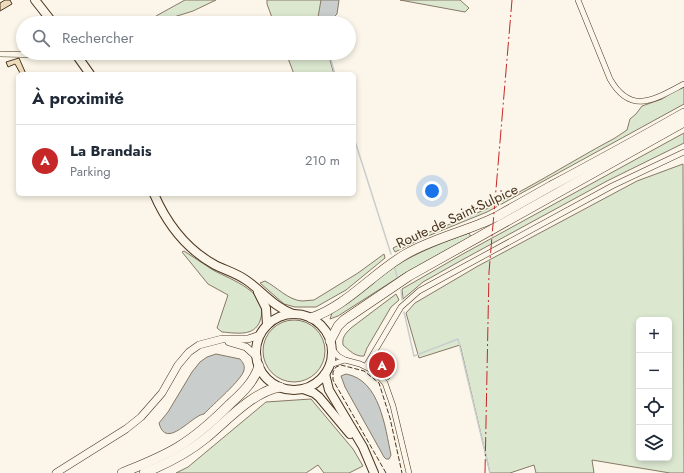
<!DOCTYPE html>
<html lang="fr">
<head>
<meta charset="utf-8">
<style>
  body { margin:0; font-family:Jost,sans-serif; background:#f2f2f3; color:#1f2937 }
  .controls { position:absolute; right:12px; bottom:12px; display:grid; overflow:hidden; border-radius:6px; box-shadow:0 2px 6px #0003 }
  .controls button { width:36px; height:36px; display:grid; place-items:center; padding:0; border:0; border-bottom:1px solid #e0e1e3; background:#fff; color:#1f2937; font:20px sans-serif }
  .you { position:absolute; left:432px; top:191px; width:14px; height:14px; margin:-10px; border:3px solid #fff; border-radius:50%; background:#1a73e8; box-shadow:0 0 0 6px #1a73e833 }
  .badge { display:grid; place-items:center; width:26px; height:26px; border-radius:50%; background:#c62828; color:#fff; font-size:13px; font-weight:700 }
  .pin { position:absolute; translate:-50% -50%; border:2px solid #fff; box-shadow:0 1px 4px #0006 }
  .list { margin:0; padding:0; list-style:none }
  h2 { display:flex; justify-content:space-between; align-items:center; height:52px; margin:0; padding:0 16px; font-size:17px }
  h2 small { font-size:13px; font-weight:400; color:#747a83 }
  .list li { display:grid; grid-template-columns:26px 1fr auto; gap:12px; align-items:center; box-sizing:border-box; height:72px; padding:0 16px; border-top:1px solid #e0e1e3 }
  .list b { display:block; font-size:15px; white-space:nowrap }
  .list p { margin:0; font-size:13px; white-space:nowrap; color:#747a83 }
  .list em { font-size:13px; font-style:normal; color:#747a83 }
  .icon { flex:none; width:22px; height:22px; fill:none; stroke:currentColor; stroke-width:2; stroke-linecap:round; stroke-linejoin:round }
  .map { position:relative; flex:none; width:684px; height:473px; overflow:hidden }
  .search { position:absolute; background:#fff; box-shadow:0 2px 6px #0003; left:16px; top:16px; width:340px; height:44px; display:flex; align-items:center; gap:10px; box-sizing:border-box; padding:0 14px; border-radius:22px; color:#747a83; font-size:15px }
  .panel { position:absolute; background:#fff; box-shadow:0 2px 6px #0003; left:16px; top:72px; width:340px; height:124px; border-radius:6px }
  .map>svg:first-child { display:block }
  .green { fill:#dce7d0; stroke:#887966; fill-rule:evenodd }
  .parking { fill:#ede7d9; stroke:#887966 }
  .water { fill:#c9cecd; stroke:#887966 }
  .lines { fill:none; stroke-linecap:round; stroke-linejoin:round }
  .stream { stroke:#c9cecd; stroke-width:1.5 }
  .building { fill:#ecdcbc; stroke:#4a3520 }
  .street-casing { stroke:#4a3520; stroke-width:6 }
  .secondary-casing { stroke:#4a3520; stroke-width:8 }
  .primary-casing { stroke:#4a3520; stroke-width:10 }
  .highway-casing { stroke:#4a3520; stroke-width:10 }
  .street { stroke:#fbf6e9; stroke-width:5 }
  .secondary { stroke:#fbf6e9; stroke-width:7 }
  .primary { stroke:#fbf6e9; stroke-width:8 }
  .highway { stroke:#fbf6e9; stroke-width:9 }
  .fence { stroke:#4a3520; stroke-width:1; stroke-dasharray:5 2; stroke-linecap:butt }
  .power { stroke:#c62828; stroke-width:1; stroke-dasharray:14 3 2 3; stroke-linecap:butt }
  .labels { text-anchor:middle; dominant-baseline:central; stroke-width:3; stroke-linejoin:round; paint-order:stroke }
  .street-label { font-size:14px; fill:#4a3520; stroke:#fbf6e9 }
</style>
</head>
<body>
<div class="map">
<svg width="684" height="473" viewBox="0 0 684 473">
  <rect width="100%" height="100%" fill="#fbf6e9"/>
  <g class="green">
    <path d="M185,0H216L193,11L158,22L156,16Z"/>
    <path d="M267,0H326L321,23H274L267,4Z"/>
    <path d="M400,0H460L469,8L465,12Z"/>
    <path d="M286,53H328L334,74H294Z"/>
    <path d="M684,85V104L487,212L423,238L395,252L393,248C423,233 456,223 486,209C530,188 572,161 615,138L627,130L630,119L636,114L642,106L662,99Z"/>
    <path d="M684,133V143L607,181L462,260L423,282L403,299L402,289L461,255Z"/>
    <path d="M683,164L684,473H670L592,460L594,473H536L534,465L510,473H490L460,345L419,358L406,313L415,303L478,266L637,181ZM639,320H669V458H639Z"/>
    <path d="M469,233L471,237L410,270L338,316L330,319L332,313C356,296 379,276 404,261C425,249 447,241 469,233Z"/>
    <path d="M184,251C194,257 203,264 213,270C231,280 271,292 260,321C254,337 236,333 222,332L217,328L228,295L208,284L182,252Z"/>
    <path d="M384,254L385,258L346,290L316,307H295L284,304L260,283L265,281C277,287 288,300 302,301C306,301 310,300 314,300L358,273Z"/>
    <path d="M396,294L399,300L391,307L367,348L364,356C355,357 349,350 343,345C342,337 345,334 351,328Z"/>
    <circle cx="294" cy="351" r="31"/>
    <path d="M311,399L353,449L363,466L349,473H324L318,465L306,473H176L188,467L266,402Z"/>
  </g>
  <path class="parking" d="M381,357L383,358L390,378L388,380L384,371L381,370L377,360Z"/>
  <g class="water">
    <path d="M321,0H339L337,14L328,23H317Z"/>
    <path d="M216,354L240,359C243,363 245,365 244,370C242,380 212,405 204,414C192,415 166,451 159,423L168,412L192,372L200,362L207,357Z"/>
    <path d="M346,374C380,380 385,427 391,455L389,459H386L384,457L345,387L341,376Z"/>
  </g>
  <g class="lines">
    <g class="stream">
      <path d="M329,53L335,74"/>
      <path d="M354,138L391,254"/>
      <path d="M395,268L397,277"/>
      <path d="M401,290L402,300"/>
      <path d="M404,312L414,356L458,339L490,473"/>
    </g>
  </g>
  <g class="building">
    <path d="M5,0H10L12,4L0,11V3Z"/>
    <path d="M19,58L26,74H18L20,73L15,64L8,67L6,62Z"/>
  </g>
  <g class="lines">
    <g class="street-casing">
      <g id="street">
        <path d="M578,0L610,79C631,116 655,99 684,84"/>
        <path d="M0,54L43,55L59,53"/>
        <path d="M332,349L338,356L345,360L360,364L374,371L385,383L393,406L409,473"/>
        <path d="M330,365L345,360"/>
        <path d="M366,366L401,307L419,291L612,186L684,152"/>
      </g>
    </g>
    <g class="secondary-casing">
      <g id="secondary">
        <path d="M229,342L246,347L257,357"/>
        <path d="M56,473L126,429L141,417L162,393L178,365L189,352L199,345L222,339H248L260,335"/>
      </g>
    </g>
    <g class="primary-casing">
      <g id="primary">
        <path d="M35,0L53,23"/>
        <path d="M75,53L90,74"/>
        <path d="M154,194C167,224 186,249 215,265C225,270 236,273 246,280C262,291 274,307 293,314"/>
        <path d="M258,292L266,308L267,325"/>
        <circle cx="294" cy="352" r="38"/>
        <path d="M325,374L329,390L363,447L374,473"/>
        <path d="M303,389L314,393L319,397L350,434"/>
      </g>
    </g>
    <g class="highway-casing">
      <g id="highway">
        <path d="M311,318C348,305 373,273 406,254C434,238 467,231 496,217C514,207 533,196 551,186C596,162 640,138 684,113"/>
        <path d="M330,341L338,326L344,320L409,276L684,122"/>
        <path d="M122,473C141,465 160,458 178,447C198,435 214,420 230,404C242,393 254,382 259,366"/>
        <path d="M144,473C166,464 188,453 206,438C227,421 252,392 280,387"/>
      </g>
    </g>
    <use href="#street" class="street"/>
    <use href="#secondary" class="secondary"/>
    <use href="#primary" class="primary"/>
    <use href="#highway" class="highway"/>
    <path class="fence" d="M386,473L333,380V372L336,367L341,365L364,371L379,383L390,418L402,473"/>
    <path class="power" d="M485,473L489,272L512,0"/>
  </g>
  <g class="labels">
    <g class="street-label">
      <text transform="translate(457 216) rotate(-25)">Route de Saint-Sulpice</text>
    </g>
  </g>
</svg>
<div class="controls">
<button>+</button>
<button>−</button>
<button><svg class="icon" aria-label="locate" viewBox="0 0 24 24"><circle cx="12" cy="12" r="6"/><path d="M12 2v4M12 18v4M2 12h4M18 12h4"/></svg></button>
<button><svg class="icon" aria-label="layers" viewBox="0 0 24 24"><path d="M12 4l9 5-9 5-9-5zM3 14l9 5 9-5"/></svg></button>
</div>
<div class="you"></div>
<div class="pin badge" style="left:382px;top:365px">A</div>
<div class="search"><svg class="icon" aria-label="search" viewBox="0 0 24 24"><circle cx="10" cy="10" r="6"/><path d="M15 15l6 6"/></svg>Rechercher</div>
<section class="panel">
<h2>À proximité<small></small></h2>
<ul class="list">
<li><span class="badge">A</span><div><b>La Brandais</b><p>Parking</p></div><em>210 m</em></li>
</ul>
</section>
</div>
</body>
</html>
